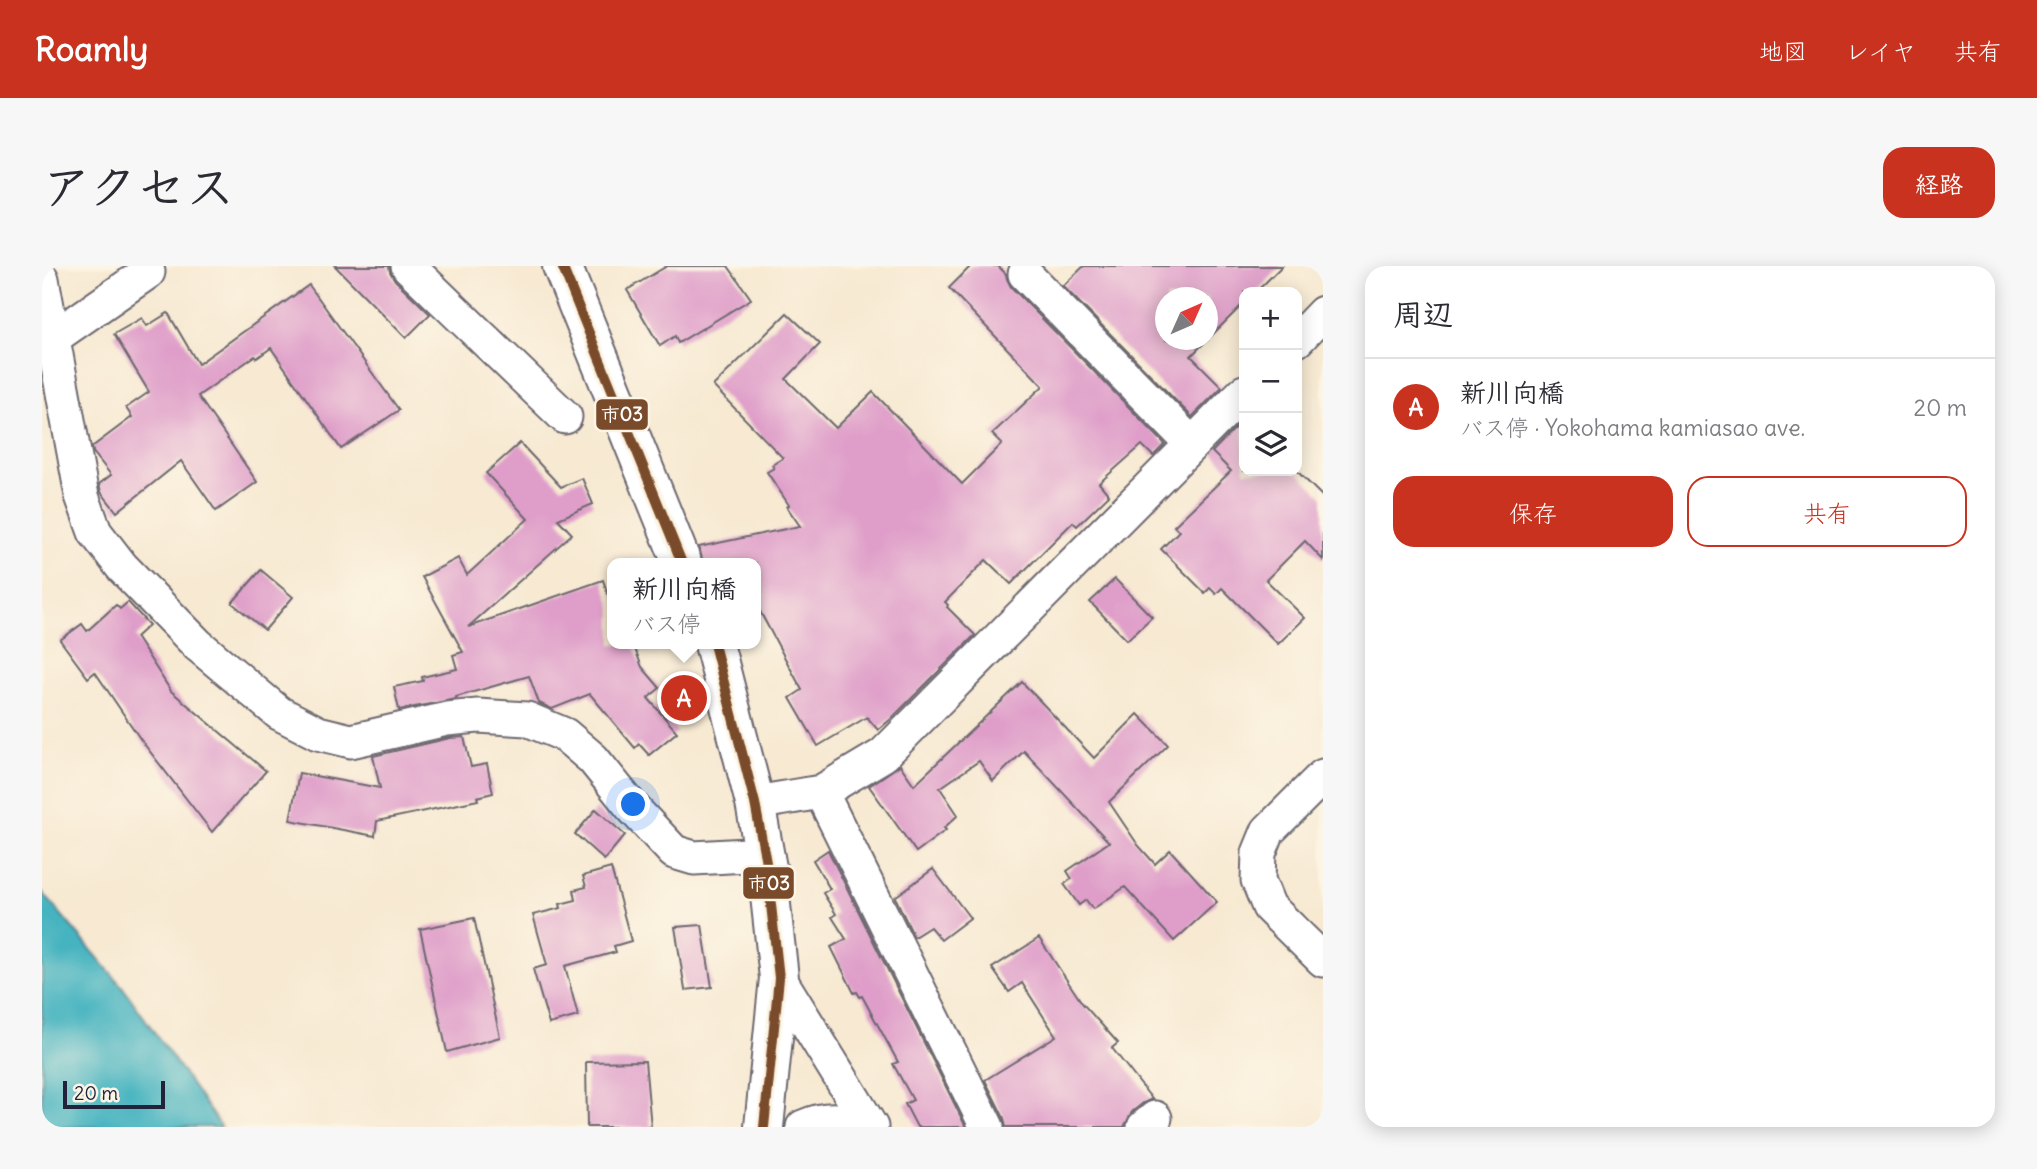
<!DOCTYPE html>
<html lang="ja">
<head>
<meta charset="utf-8">
<style>
  body { margin:0; font-family:Delius,"Klee One",sans-serif; background:#f7f7f7; color:#2b2b33 }
  .controls { position:absolute; right:21px; top:21px; display:grid; overflow:hidden; border-radius:14px; box-shadow:0 4px 18px #0003 }
  .controls button { width:63px; height:63px; display:grid; place-items:center; padding:0; border:0; border-bottom:2px solid #e1e1e2; background:#fff; color:#2b2b33; font:35px sans-serif }
  .compass { position:absolute; left:1113px; top:21px; width:63px; height:63px; border-radius:50%; background:#fff; box-shadow:0 4px 18px #0003; rotate:45deg }
  .scale { position:absolute; left:21px; bottom:18px; width:102px; box-sizing:border-box; padding-left:7px; border:4px solid #22223b; border-top:0; font-size:19px; line-height:24px; white-space:nowrap; color:#22223b; -webkit-text-stroke:5px #fcf5e5; paint-order:stroke }
  .you { position:absolute; left:592px; top:539px; width:24px; height:24px; margin:-18px; border:5px solid #fff; border-radius:50%; background:#1a73e8; box-shadow:0 0 0 10px #1a73e833 }
  .badge { display:grid; place-items:center; width:46px; height:46px; border-radius:50%; background:#c8321e; color:#fff; font-size:23px; font-weight:700 }
  .pin { position:absolute; translate:-50% -50%; border:4px solid #fff; box-shadow:0 2px 7px #0006 }
  .popup { position:absolute; left:565px; top:292px; width:154px; height:91px; box-sizing:border-box; display:grid; place-content:center; border-radius:14px; background:#fff; filter:drop-shadow(0 2px 5px #0005); font-size:23px; white-space:nowrap; color:#7c7c81 }
  .popup b { font-size:26px; color:#2b2b33 }
  .popup::after { content:''; position:absolute; left:50%; top:100%; margin-left:-14px; border:14px solid transparent; border-top-color:#fff }
  .list { margin:0; padding:0; list-style:none }
  h2 { display:flex; justify-content:space-between; align-items:center; height:91px; margin:0; padding:0 28px; font-size:30px }
  h2 small { font-size:23px; font-weight:400; color:#7c7c81 }
  .list li { display:grid; grid-template-columns:46px 1fr auto; gap:21px; align-items:center; box-sizing:border-box; height:98px; padding:0 28px; border-top:2px solid #e1e1e2 }
  .list b { display:block; font-size:26px; white-space:nowrap }
  .list p { margin:0; font-size:23px; white-space:nowrap; color:#7c7c81 }
  .list em { font-size:23px; font-style:normal; color:#7c7c81 }
  .actions { display:flex; gap:14px; padding:21px 28px }
  .actions a { flex:1; padding:16px 0; border:2px solid #c8321e; border-radius:21px; text-align:center; font-size:24px; color:#c8321e }
  .actions .main { background:#c8321e; color:#fff }
  .icon { flex:none; width:38px; height:38px; fill:none; stroke:currentColor; stroke-width:2; stroke-linecap:round; stroke-linejoin:round }
  .map { position:relative; flex:none; width:1281px; height:861px; overflow:hidden; border-radius:21px }
  header { display:flex; align-items:center; gap:42px; box-sizing:border-box; height:98px; padding:0 35px; background:#c8321e; color:#fff }
  header strong { font-size:33px }
  nav { display:flex; gap:38px; margin-inline-start:auto; font-size:24px }
  .intro { display:flex; align-items:center; justify-content:space-between; box-sizing:border-box; height:168px; padding:0 42px }
  h1 { margin:0; font-size:49px }
  .button { padding:18px 32px; border-radius:21px; background:#c8321e; color:#fff; font-size:24px; font-weight:700 }
  main { display:flex; gap:42px; padding:0 42px }
  aside { flex:1; background:#fff; border-radius:21px; box-shadow:0 4px 18px #0003 }
  .map>svg:first-child { display:block }
  .water { fill:#45b3c0; stroke:#346a7e; stroke-width:2 }
  .building { fill:#df9ec9; fill-rule:evenodd }
  .lines { fill:none; stroke-linecap:round; stroke-linejoin:round }
  .minor-casing { stroke:#6d6870; stroke-width:37 }
  .major-casing { stroke:#6d6870; stroke-width:42 }
  .minor { stroke:#fff; stroke-width:33 }
  .major { stroke:#fff; stroke-width:38 }
  .bus-1-casing { stroke:#fcf5e5; stroke-width:16 }
  .bus-1 { stroke:#7a4b2a; stroke-width:10 }
  .line-badge { stroke:#fcf5e5; stroke-width:2.5 }
  .badge-label { font-size:19px; text-anchor:middle; font-weight:bold; fill:#fff }
</style>
</head>
<body>
<header>
<strong>Roamly</strong>
<nav><a>地図</a><a>レイヤ</a><a>共有</a></nav>
</header>
<div class="intro"><h1>アクセス</h1><a class="button">経路</a></div>
<main>
<div class="map">
<svg width="1281" height="861" viewBox="0 0 1281 861">
  <rect width="100%" height="100%" fill="#fcf5e5"/>
  <filter id="ink" filterUnits="userSpaceOnUse"><feTurbulence type="fractalNoise" baseFrequency=".0143" numOctaves="2"/><feDisplacementMap in="SourceGraphic" scale="14" xChannelSelector="R" yChannelSelector="G"/><feConvolveMatrix kernelMatrix="1 2 1 2 8 2 1 2 1" color-interpolation-filters="sRGB"/></filter>
  <filter id="wash" filterUnits="userSpaceOnUse"><feTurbulence type="fractalNoise" baseFrequency=".00686" numOctaves="4" result="noise"/><feDisplacementMap in="SourceGraphic" scale="28" xChannelSelector="R" yChannelSelector="G"/><feGaussianBlur stdDeviation="1.57" result="paint"/><feColorMatrix in="noise" values="0 0 0 0 0 0 0 0 0 0 0 0 0 0 0 0 0 1.4 0 .05"/><feComposite in="paint" operator="in"/></filter>
  <g filter="url(#wash)">
    <rect width="100%" height="100%" fill="#f7e9d2"/>
    <path class="water" d="M0,626L80,720L179,861H0Z"/>
    <g id="blocks">
      <g class="building">
        <path d="M293,0H347L348,6L353,14L388,48L364,72Z"/>
        <path d="M625,0H686L709,33L636,77L633,70L618,80L585,24Z"/>
        <path d="M929,0H956L964,8L965,13L969,21L1123,178L1111,190L1100,179L1057,217L1067,229L1035,260L1031,256L969,318L944,294L903,336L906,339L905,341L933,369L849,453L836,464L825,451L776,480L748,432L760,424L714,338V297H661L657,281L758,260L745,241L747,239L725,206L732,202L730,199L741,192L671,120L745,47L778,78L744,113L794,162L831,126L920,218L960,178L950,168L1001,120L907,22Z"/>
        <path d="M1042,0H1240L1214,26H1202V37L1149,90L1180,121L1150,151L1021,20ZM1124,32H1166V74H1124Z"/>
        <path d="M267,19L357,144L299,183L229,82L215,92L213,90L156,130L215,216L174,245L139,195L75,246L59,226L57,218L69,209L51,186L50,181L90,151L84,142L107,126L72,68L100,52L105,60L126,47L156,98Z"/>
        <path d="M1202,153V205H1255L1281,231V294L1263,275L1224,314L1263,352L1236,378L1180,322L1174,328L1168,322L1163,327L1119,283L1137,265L1132,260L1189,205L1170,186Z"/>
        <path d="M478,177L519,221L540,212L551,238L516,253L530,268L426,361L561,314L570,341V378H591L600,401L618,422L606,432L635,466L607,489L597,478L593,482L548,428L510,443L497,437L487,410L414,431V433L357,444L352,421L381,415L380,411L415,403L411,389L421,386L380,311L416,292L425,309L486,253L444,207Z"/>
        <path d="M219,304L251,331L223,364L190,337Z"/>
        <path d="M1073,313L1110,351L1085,374L1048,336Z"/>
        <path d="M86,336L107,359L94,371L129,425L224,505L170,566L99,474L53,406L46,412L18,374L40,358L45,365L74,339L78,343Z"/>
        <path d="M980,416L1052,492L1096,448L1126,479L1067,536L1096,579L1113,598L1128,584L1175,636L1132,675L1083,621L1051,643L1044,634L1037,639L1022,618L1030,613L1025,605L1067,576L982,485L951,515L937,495L898,522L916,549L902,562L904,564L874,586L827,520L858,499L872,519Z"/>
        <path d="M422,471L429,501L445,498L451,527L435,531L436,534L335,555L333,570L248,554L257,507L338,522L331,490L408,472Z"/>
        <path d="M554,543L583,569L562,594L533,568Z"/>
        <path d="M786,584L924,861H875L863,838L871,834L851,798L856,796L820,730L818,731L815,726L812,727L789,681L804,673L790,651L794,648L781,627L788,623L771,594Z"/>
        <path d="M569,602L589,675L572,680L574,686L523,700L536,750L507,758L491,703L505,699L491,649L519,642L518,638L534,634L532,624L544,621L541,610Z"/>
        <path d="M891,603L928,652L899,674L888,661L872,671L853,631Z"/>
        <path d="M432,652L458,771L405,786L378,663Z"/>
        <path d="M660,659L670,721L643,724L633,661Z"/>
        <path d="M997,672L1040,737L1076,777L1070,782L1110,833L1101,837L1090,846L1082,861H964L962,852L943,814L1014,770L980,717L967,726L950,702Z"/>
        <path d="M603,795L609,861H545L544,796Z"/>
      </g>
    </g>
  </g>
  <g filter="url(#ink)">
    <use href="#blocks" fill-opacity="0" stroke="#6d6870" stroke-width="2"/>
    <g class="lines">
      <g class="minor-casing">
        <g id="minor">
          <path d="M366,0L523,151"/>
          <path d="M983,8L1150,178"/>
          <path d="M0,13L40,230L53,266L80,301L156,379L237,447L276,467L309,475L405,453L436,450L485,453L523,469L551,493L589,540L632,586L652,592L722,588"/>
          <path d="M11,72L106,6"/>
          <path d="M1255,74L1281,47"/>
          <path d="M1281,510L1226,565L1217,587L1216,614L1227,641L1281,694"/>
          <path d="M779,526L945,861"/>
          <path d="M713,537L779,526L841,489L1202,126"/>
          <path d="M737,712L829,861"/>
          <path d="M761,861C780,852 800,851 819,861"/>
          <path d="M1102,861L1113,852"/>
        </g>
      </g>
      <g class="major-casing">
        <g id="major">
          <path d="M520,0L640,297"/>
          <path d="M672,378L713,537L725,602L737,712L722,861"/>
        </g>
      </g>
      <use href="#minor" class="minor"/>
      <use href="#major" class="major"/>
      <g class="bus-1-casing">
        <g id="bus-1">
          <path d="M520,0L640,297"/>
          <path d="M672,378L713,537L725,602L737,712L722,861"/>
        </g>
      </g>
      <use href="#bus-1" class="bus-1"/>
    </g>
  </g>
  <g class="line-badge">
    <rect x="553" y="132" width="54" height="33" rx="7" fill="#7a4b2a"/>
    <rect x="700" y="600" width="53" height="34" rx="7" fill="#7a4b2a"/>
  </g>
  <g class="badge-label">
    <text x="580" y="155">市03</text>
    <text x="727" y="624">市03</text>
  </g>
</svg>
<div class="controls">
<button>+</button>
<button>−</button>
<button><svg class="icon" aria-label="layers" viewBox="0 0 24 24"><path d="M12 4l9 5-9 5-9-5zM3 14l9 5 9-5"/></svg></button>
</div>
<svg class="compass" viewBox="-18 -18 36 36"><path d="M0-13l5 13h-10z" fill="#e53935"/><path d="M0 13l5-13h-10z" fill="#7c7c81"/></svg>
<div class="scale">20 m</div>
<div class="you"></div>
<div class="pin badge" style="left:642px;top:432px">A</div>
<div class="popup"><b>新川向橋</b>バス停</div>
</div>
<aside>
<h2>周辺<small></small></h2>
<ul class="list">
<li><span class="badge">A</span><div><b>新川向橋</b><p>バス停 · Yokohama kamiasao ave.</p></div><em>20 m</em></li>
</ul>
<div class="actions"><a class="main">保存</a><a>共有</a></div>
</aside>
</main>
</body>
</html>
